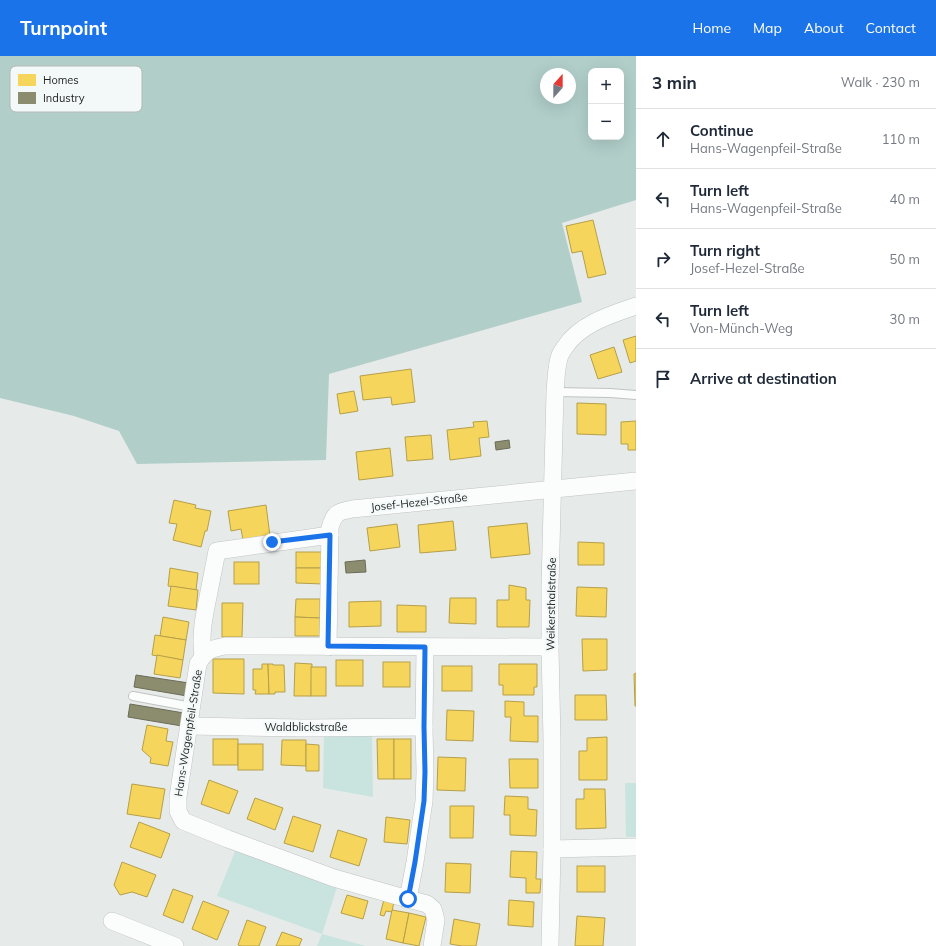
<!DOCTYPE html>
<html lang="en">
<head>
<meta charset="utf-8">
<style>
  body { margin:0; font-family:Mulish,sans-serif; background:#f2f2f3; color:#1f2937 }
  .controls { position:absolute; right:12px; top:12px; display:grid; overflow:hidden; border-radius:8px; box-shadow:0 4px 16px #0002 }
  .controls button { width:36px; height:36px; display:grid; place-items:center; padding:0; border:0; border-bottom:1px solid #e0e1e3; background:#fff; color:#1f2937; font:20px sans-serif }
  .compass { position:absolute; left:540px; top:12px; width:36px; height:36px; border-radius:50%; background:#fff; box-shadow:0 4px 16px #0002; rotate:21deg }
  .stop { position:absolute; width:12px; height:12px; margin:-9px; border:3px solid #1a73e8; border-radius:50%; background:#fff }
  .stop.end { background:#1a73e8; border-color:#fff; box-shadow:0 1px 4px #0008 }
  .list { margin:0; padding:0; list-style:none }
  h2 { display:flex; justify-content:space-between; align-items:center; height:52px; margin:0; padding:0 16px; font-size:17px }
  h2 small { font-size:13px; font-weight:400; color:#747a83 }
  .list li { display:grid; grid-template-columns:26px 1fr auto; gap:12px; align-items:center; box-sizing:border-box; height:60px; padding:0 16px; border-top:1px solid #e0e1e3 }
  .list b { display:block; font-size:15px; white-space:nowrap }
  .list p { margin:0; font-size:13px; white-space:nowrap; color:#747a83 }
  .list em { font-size:13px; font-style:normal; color:#747a83 }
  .icon { flex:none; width:22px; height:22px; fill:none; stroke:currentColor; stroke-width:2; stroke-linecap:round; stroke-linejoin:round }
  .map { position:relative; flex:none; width:636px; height:890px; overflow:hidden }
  header { display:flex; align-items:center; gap:24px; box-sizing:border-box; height:56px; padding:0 20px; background:#1a73e8; color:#fff }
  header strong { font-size:19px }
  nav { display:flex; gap:22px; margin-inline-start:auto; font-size:14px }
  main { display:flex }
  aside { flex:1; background:#fff }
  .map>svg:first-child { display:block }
  .green { fill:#c9e4df }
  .forest { fill:#b1cec9; fill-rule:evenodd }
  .homes { fill:#f6d55c; stroke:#b59f4a }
  .industry { fill:#8c8c6e; stroke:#6b6c57 }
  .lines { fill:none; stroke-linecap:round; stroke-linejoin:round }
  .lane-casing { stroke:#c0c3c2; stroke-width:10 }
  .street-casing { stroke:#c0c3c2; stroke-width:18 }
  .lane { stroke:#fbfcfc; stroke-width:8 }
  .street { stroke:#fbfcfc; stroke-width:17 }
  .route { stroke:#1a73e8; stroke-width:5 }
  .labels { text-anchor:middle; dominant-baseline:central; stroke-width:4; stroke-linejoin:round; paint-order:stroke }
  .street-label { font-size:11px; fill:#1e2020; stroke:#f3f9f8 }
  .key { fill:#f3f9f8; stroke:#b3b8b7; stroke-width:1 }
  .key-label { font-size:11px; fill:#1e2020 }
</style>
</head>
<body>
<header>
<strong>Turnpoint</strong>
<nav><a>Home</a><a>Map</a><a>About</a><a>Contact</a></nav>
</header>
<main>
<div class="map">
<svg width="636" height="890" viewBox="0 0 636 890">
  <rect width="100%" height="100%" fill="#e6ebe9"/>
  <g class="green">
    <path d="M324,677H372L373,741L323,732Z"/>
    <path d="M625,727H636V781H626Z"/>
    <path d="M236,793L338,828L322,878L366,890H317L322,878L217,840Z"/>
  </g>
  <path class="forest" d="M0,0H636V144L562,167L582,246L329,318L326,404L137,408L119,375L74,360L0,342ZM591,15H621V81H591ZM546,18H570V42H546Z"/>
  <g class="homes">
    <path d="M593,164L606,218L588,222L582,195L572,197L566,170Z"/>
    <path d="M636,280V305L630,307L623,284Z"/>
    <path d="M614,291L622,316L598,323L590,299Z"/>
    <path d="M411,313L415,346L392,349L391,341L363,344L360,320Z"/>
    <path d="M354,335L358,355L340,358L337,338Z"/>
    <path d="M577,347L606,348V379L577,378Z"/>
    <path d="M487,365L489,381L479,382L481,400L450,404L447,374L474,371L473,366Z"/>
    <path d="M636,365V394H628V388H621V366Z"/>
    <path d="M431,379L433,403L407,405L405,381Z"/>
    <path d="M390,392L393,420L359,424L356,396Z"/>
    <path d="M174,444L196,449L195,452L211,455L207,475H205L201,491L173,484L177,468L169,467Z"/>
    <path d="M266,449L270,480L243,484L241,473L231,475L228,455Z"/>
    <path d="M453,465L456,494L420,497L418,469Z"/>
    <path d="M527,467L530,498L491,502L488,471Z"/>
    <path d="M397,468L400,491L370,495L367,472Z"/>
    <path d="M578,486L604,487V509H578Z"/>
    <rect x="296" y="496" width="27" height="16"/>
    <rect x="234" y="506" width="25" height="22"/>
    <path d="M170,512L198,517L196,534L168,530Z"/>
    <path d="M296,512H323V528L296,527Z"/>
    <path d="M509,529L526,532V544H530L529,571H497V544H509Z"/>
    <path d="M171,530L198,534L196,554L168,550Z"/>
    <path d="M577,531L607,532L606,561L576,560Z"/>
    <path d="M450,542H476V568L449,567Z"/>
    <path d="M296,543H320V562L295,561Z"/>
    <path d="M381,545V570L349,571V546Z"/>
    <path d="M222,547H243L242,581H222Z"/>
    <path d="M397,549L426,550V576H397Z"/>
    <path d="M163,561L189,566L186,584L160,580Z"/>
    <path d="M295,561L320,562V580H295Z"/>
    <path d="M155,579L186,584L183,604L152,599Z"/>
    <path d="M582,583H607V614L583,615Z"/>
    <path d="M157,599L183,604L180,622L154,618Z"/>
    <path d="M213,603H244V638L213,637Z"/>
    <rect x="336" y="604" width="27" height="26"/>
    <rect x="383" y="606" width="27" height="25"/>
    <path d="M295,607L312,608L311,640H294Z"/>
    <path d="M262,608H268L269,638H255L256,634H253V613H262Z"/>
    <path d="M268,608H273V609H284L285,636H275V638H269Z"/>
    <path d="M499,608H537V631H534V639H503V629H499Z"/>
    <rect x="442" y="610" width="30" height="25"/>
    <rect x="311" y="611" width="15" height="29"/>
    <path d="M636,617V650H635L634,618Z"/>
    <path d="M575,639H606L607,664H575Z"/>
    <path d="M505,645L524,646V660H538V686L510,685L511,661H505Z"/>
    <path d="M447,654L474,655L473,685L446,684Z"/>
    <path d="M147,669L168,673L166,685L173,686L168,710L150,707L151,702L142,694Z"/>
    <path d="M607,681V724H579V695H587V682Z"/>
    <rect x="213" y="683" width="25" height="26"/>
    <path d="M377,683H394V723H378Z"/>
    <rect x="394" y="683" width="17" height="40"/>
    <path d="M282,684H306V710L281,709Z"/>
    <rect x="238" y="688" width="25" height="26"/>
    <path d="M306,688L319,689V715H306Z"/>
    <path d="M438,701L466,702L465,735L437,734Z"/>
    <path d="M509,703H538V732H510Z"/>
    <path d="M209,724L238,735L229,758L201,748Z"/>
    <path d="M132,728L165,733L160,763L127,758Z"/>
    <path d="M584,733H605L606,772L576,773V743H584Z"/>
    <path d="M505,740L528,741V753L537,754L536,780L510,779V759H504Z"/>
    <path d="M255,742L283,752L275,774L247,763Z"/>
    <path d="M450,750H474L473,782H450Z"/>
    <path d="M293,760L321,769L313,796L284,787Z"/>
    <path d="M386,761L410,764L407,788L384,786Z"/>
    <path d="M139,766L170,778L161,802L130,791Z"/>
    <path d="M338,774L367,783L359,810L330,801Z"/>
    <path d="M511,795L537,796L536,823H541L540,837H526V822L510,821Z"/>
    <path d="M122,806L156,819L147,841L132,836L120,839L114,829Z"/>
    <path d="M446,807L471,808L470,837L445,836Z"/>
    <rect x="577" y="810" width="28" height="26"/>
    <path d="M173,833L193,840L183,867L163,859Z"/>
    <path d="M347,839L368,845L363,863L341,857Z"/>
    <path d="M384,843L394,845L392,856L386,855L384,860L380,859Z"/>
    <path d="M509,844L534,846L533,871L508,869Z"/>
    <path d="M203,845L229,855L217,884L192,873Z"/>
    <path d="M392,854L409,857L403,887L386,883Z"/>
    <path d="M409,857L426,861L419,890L403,887Z"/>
    <path d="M577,860L605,862L603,890H575Z"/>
    <path d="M454,863L480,868L476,890H462L450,888Z"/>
    <path d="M247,864L266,871L259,890H241L238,889Z"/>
    <path d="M282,876L302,883L299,890H276Z"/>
  </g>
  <g class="industry">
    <path d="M509,384L510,392L496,394L495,386Z"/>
    <path d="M365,504L366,516L346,517L345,506Z"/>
    <path d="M136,619L189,627L187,640L134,631Z"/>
    <path d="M130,648L184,657L182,670L128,661Z"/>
  </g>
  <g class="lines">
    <g class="lane-casing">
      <g id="lane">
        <path d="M555,336L610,337L636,339"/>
        <path d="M133,640L192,651"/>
      </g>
    </g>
    <g class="street-casing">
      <g id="street">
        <path d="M328,591L330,472C334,457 337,456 352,453L636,425"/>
        <path d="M203,599C200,580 204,560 208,541C211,526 214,510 217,495L330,479"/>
        <path d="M189,670L304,672L424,671"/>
        <path d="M552,793L636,791"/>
        <path d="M408,843L415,806L424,745L425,716L424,671L425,591"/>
        <path d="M112,865L175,890"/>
        <path d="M432,890L436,864L433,853L427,848L408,843L334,822L228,783L183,765L178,755V741L198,608C206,594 210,593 225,590L550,591"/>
        <path d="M550,890L552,793V685L550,591V530L555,336C556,325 556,310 560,299C561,297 563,294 565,291C580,268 610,259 636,250"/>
      </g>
    </g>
    <use href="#lane" class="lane"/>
    <use href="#street" class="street"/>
  </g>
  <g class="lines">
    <path class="route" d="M272,486L330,479L328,590L425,591L424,671L425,716L424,745L415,806L408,843"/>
  </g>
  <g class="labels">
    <g class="street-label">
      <text transform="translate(419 446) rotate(-6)">Josef-Hezel-Straße</text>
      <text transform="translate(551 548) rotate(-89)">Weikersthalstraße</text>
      <text x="306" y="671">Waldblickstraße</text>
      <text transform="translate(188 677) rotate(-81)">Hans-Wagenpfeil-Straße</text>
    </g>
  </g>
  <rect x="10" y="10" width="132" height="46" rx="6" class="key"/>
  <rect x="18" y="18" width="18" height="12" fill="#f6d55c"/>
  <rect x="18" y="36" width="18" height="12" fill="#8c8c6e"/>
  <g class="key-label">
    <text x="43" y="28">Homes</text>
    <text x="43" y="46">Industry</text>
  </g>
</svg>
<div class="controls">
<button>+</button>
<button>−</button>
</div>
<svg class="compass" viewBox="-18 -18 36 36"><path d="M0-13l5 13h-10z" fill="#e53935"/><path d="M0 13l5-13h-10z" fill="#747a83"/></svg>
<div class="stop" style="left:408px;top:843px"></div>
<div class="stop end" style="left:272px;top:486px"></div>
</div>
<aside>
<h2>3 min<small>Walk · 230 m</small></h2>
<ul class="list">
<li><svg class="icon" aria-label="ahead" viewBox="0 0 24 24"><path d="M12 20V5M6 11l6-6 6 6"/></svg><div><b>Continue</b><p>Hans-Wagenpfeil-Straße</p></div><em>110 m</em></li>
<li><svg class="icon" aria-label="left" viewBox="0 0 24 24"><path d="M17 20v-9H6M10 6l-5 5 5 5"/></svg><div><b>Turn left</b><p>Hans-Wagenpfeil-Straße</p></div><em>40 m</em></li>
<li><svg class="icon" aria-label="right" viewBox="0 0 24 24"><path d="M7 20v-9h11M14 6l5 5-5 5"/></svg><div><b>Turn right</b><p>Josef-Hezel-Straße</p></div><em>50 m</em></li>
<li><svg class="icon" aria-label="left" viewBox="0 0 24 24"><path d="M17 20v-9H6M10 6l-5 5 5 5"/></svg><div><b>Turn left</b><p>Von-Münch-Weg</p></div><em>30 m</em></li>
<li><svg class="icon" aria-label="arrive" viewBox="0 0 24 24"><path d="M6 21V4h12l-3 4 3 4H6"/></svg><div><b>Arrive at destination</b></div></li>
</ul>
</aside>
</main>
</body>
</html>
